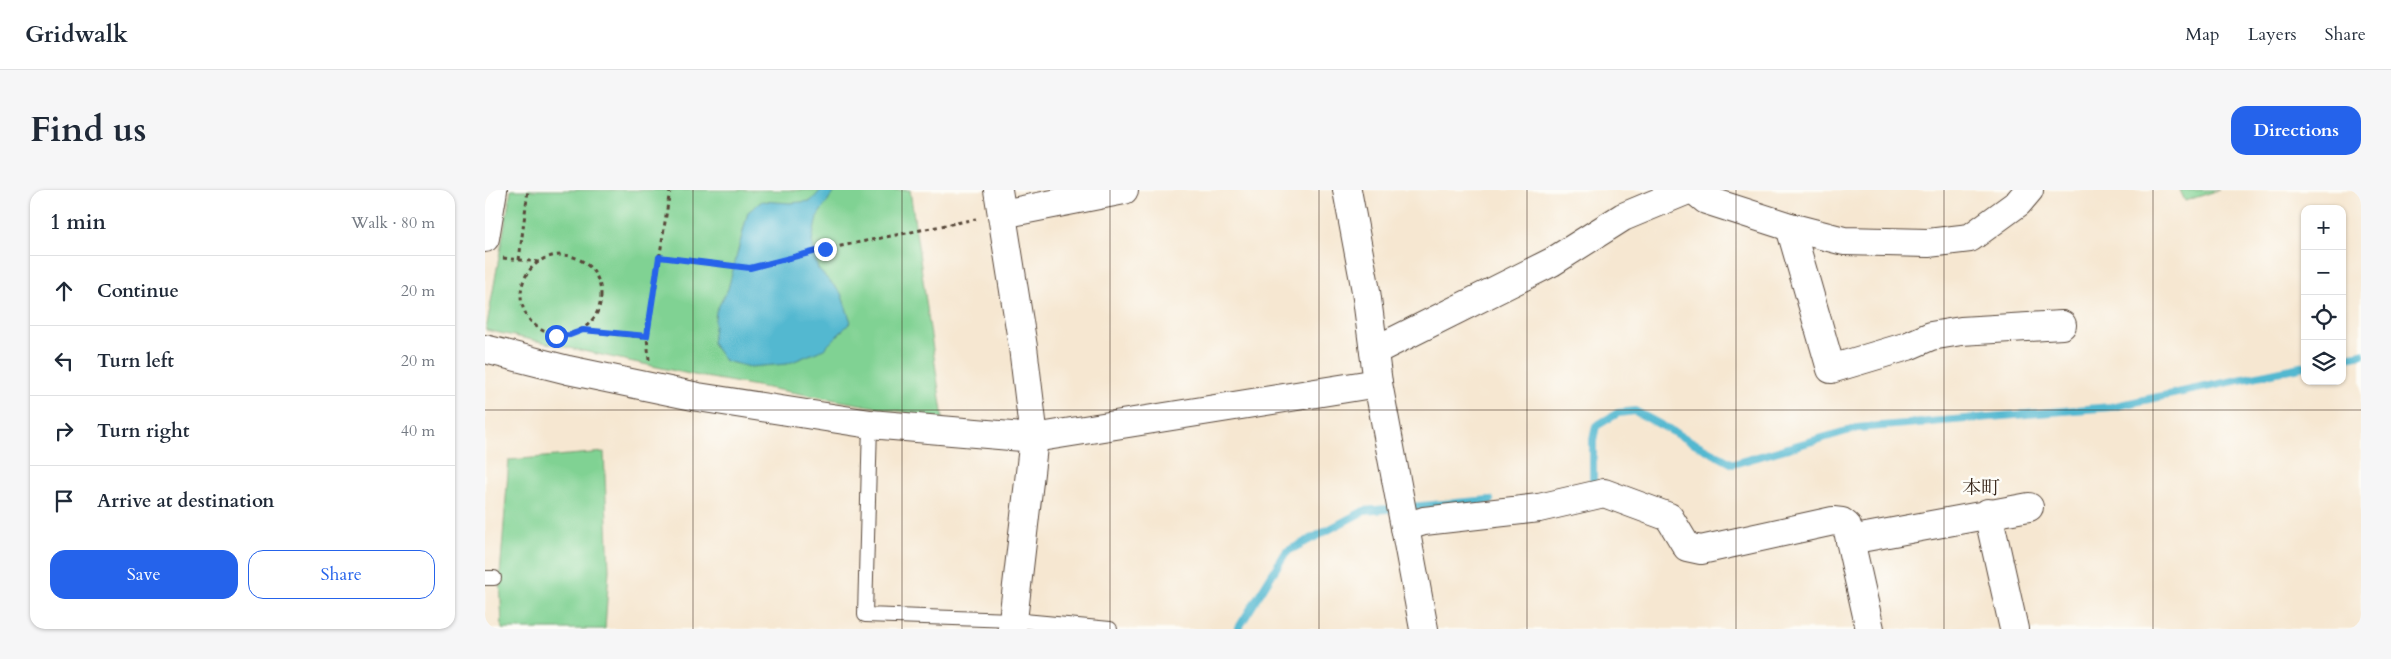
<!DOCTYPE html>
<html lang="en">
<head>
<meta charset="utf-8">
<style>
  body { margin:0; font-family:Cardo,"Noto Serif JP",serif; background:#f6f6f7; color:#1f2937 }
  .controls { position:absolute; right:15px; top:15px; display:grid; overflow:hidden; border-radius:10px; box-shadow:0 1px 4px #0004 }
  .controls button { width:45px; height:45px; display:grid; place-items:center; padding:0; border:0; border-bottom:1px solid #e0e1e3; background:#fff; color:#1f2937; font:25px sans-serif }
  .stop { position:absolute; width:15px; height:15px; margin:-11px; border:4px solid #2563eb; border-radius:50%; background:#fff }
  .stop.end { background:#2563eb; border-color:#fff; box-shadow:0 1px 5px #0008 }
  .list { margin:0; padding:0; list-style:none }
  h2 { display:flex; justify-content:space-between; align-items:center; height:65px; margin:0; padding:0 20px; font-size:21px }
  h2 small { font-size:16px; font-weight:400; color:#747a83 }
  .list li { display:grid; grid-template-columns:32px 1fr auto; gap:15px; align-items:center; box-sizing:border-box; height:70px; padding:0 20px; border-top:1px solid #e0e1e3 }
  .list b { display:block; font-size:19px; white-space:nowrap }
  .list em { font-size:16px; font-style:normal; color:#747a83 }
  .actions { display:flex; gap:10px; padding:15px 20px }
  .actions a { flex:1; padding:11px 0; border:1px solid #2563eb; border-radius:15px; text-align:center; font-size:18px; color:#2563eb }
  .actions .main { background:#2563eb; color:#fff }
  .icon { flex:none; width:28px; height:28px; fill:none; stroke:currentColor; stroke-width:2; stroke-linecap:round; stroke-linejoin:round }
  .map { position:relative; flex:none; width:1876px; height:439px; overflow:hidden; border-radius:15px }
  header { display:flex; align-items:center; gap:30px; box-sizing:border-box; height:70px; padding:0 25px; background:#fff; border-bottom:1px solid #e0e1e3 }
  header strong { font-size:24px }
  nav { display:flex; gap:28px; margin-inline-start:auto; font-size:18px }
  .intro { display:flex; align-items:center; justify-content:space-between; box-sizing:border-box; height:120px; padding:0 30px }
  h1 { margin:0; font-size:35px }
  .button { padding:12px 22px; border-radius:15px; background:#2563eb; color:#fff; font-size:18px; font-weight:700 }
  main { display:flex; gap:30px; padding:0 30px }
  aside { flex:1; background:#fff; border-radius:15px; box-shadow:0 1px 4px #0004 }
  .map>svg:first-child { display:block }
  .green { fill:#80d293; stroke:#5e7e58 }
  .water { fill:#52b8d0; stroke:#467177 }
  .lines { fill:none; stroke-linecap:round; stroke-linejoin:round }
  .stream { stroke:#52b8d0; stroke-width:8 }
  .service-casing { stroke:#574639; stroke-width:16 }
  .minor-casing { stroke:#574639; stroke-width:30 }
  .tertiary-casing { stroke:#574639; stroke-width:30 }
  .path { stroke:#574639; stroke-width:3; stroke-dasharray:4 4; stroke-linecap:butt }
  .service { stroke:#fff; stroke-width:14 }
  .minor { stroke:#fff; stroke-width:28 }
  .tertiary { stroke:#fff; stroke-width:28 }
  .route { stroke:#2563eb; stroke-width:6 }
  .grid { fill:none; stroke:#3b2a1e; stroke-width:1; stroke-opacity:0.55 }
  .labels { text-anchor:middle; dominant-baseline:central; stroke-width:5; stroke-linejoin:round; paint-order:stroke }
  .neighbourhood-label { font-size:19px; fill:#3b2a1e; stroke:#fdfcf7 }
</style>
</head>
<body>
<header>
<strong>Gridwalk</strong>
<nav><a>Map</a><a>Layers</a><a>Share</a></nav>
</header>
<div class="intro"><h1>Find us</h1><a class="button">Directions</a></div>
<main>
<aside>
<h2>1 min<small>Walk · 80 m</small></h2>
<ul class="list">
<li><svg class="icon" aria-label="ahead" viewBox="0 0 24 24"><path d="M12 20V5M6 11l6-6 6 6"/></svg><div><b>Continue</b></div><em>20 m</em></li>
<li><svg class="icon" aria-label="left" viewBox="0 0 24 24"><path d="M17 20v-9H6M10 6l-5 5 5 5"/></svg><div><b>Turn left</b></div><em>20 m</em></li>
<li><svg class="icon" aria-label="right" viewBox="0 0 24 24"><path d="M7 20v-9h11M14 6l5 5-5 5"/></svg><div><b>Turn right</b></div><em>40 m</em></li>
<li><svg class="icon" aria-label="arrive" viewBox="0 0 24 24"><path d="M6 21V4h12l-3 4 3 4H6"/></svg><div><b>Arrive at destination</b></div></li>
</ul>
<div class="actions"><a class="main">Save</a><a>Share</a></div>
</aside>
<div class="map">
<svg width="1876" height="439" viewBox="0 0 1876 439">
  <rect width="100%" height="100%" fill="#fdfcf7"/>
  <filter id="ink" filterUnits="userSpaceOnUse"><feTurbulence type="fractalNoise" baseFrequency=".02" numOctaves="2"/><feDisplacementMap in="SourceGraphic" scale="10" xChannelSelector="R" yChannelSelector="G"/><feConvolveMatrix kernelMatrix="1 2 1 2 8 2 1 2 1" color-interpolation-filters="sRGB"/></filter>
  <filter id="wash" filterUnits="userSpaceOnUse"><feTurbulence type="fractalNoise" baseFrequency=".0096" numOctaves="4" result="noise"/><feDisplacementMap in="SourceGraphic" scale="20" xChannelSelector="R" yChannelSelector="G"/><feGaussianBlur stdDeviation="1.12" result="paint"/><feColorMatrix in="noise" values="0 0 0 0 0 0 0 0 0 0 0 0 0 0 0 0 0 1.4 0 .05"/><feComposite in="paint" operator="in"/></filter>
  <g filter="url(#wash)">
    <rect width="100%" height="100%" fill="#f6e7d1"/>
    <g class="green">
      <path d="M26,0H425L458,229L209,185L1,140Z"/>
      <path d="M1695,0H1734L1700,11Z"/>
      <path d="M119,262L124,380L120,439H17L15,385L24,270Z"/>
    </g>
    <path class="water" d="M336,0H350L332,27L327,51L333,79L356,103L366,132L339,159L302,174L265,177L240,171L227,153L231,121L243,99L263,22L277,11L305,13L326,11Z"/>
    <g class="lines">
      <g class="stream">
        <path d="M1857,168L1876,164"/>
        <path d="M1103,296L1108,295V250L1111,236L1133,223L1150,221L1248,274L1372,238L1626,217L1820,176"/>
        <path d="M753,439L801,362L879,321L1005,310"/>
      </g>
    </g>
  </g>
  <g filter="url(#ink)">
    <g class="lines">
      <g class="service-casing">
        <g id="service">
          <path d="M385,234L380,425L528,430L625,439"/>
          <path d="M0,388H9"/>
        </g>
      </g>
      <g class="minor-casing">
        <g id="minor">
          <path d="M862,0L881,101L893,193L939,439"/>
          <path d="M1209,0L1221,10L1305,37L1359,51L1443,53L1485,48L1533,13L1544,0"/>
          <path d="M1305,37L1346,179L1423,156L1446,146L1476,141L1577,135"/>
          <path d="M0,48L8,0"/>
          <path d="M0,159L83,180L213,207L385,234L549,248L893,193"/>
          <path d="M889,161L1067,72L1138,27L1203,0"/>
          <path d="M1503,323L1529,439"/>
          <path d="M920,337L939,331L1054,318L1119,303L1184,327L1202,357L1216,360L1348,331L1357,332L1362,336L1365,350L1544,317"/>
          <path d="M1365,350L1385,439"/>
        </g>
      </g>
      <g class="tertiary-casing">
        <g id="tertiary">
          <path d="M513,0L538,157L549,248L527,439"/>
          <path d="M517,24L639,0"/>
        </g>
      </g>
      <g class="path">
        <circle cx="76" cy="105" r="40"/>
        <path d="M174,67L265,78L341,59L491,29"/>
        <path d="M18,68L54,72"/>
        <path d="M34,70L43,0"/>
        <path d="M98,140L162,147"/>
        <path d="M164,170L162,147L185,0"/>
      </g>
      <use href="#service" class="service"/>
      <use href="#minor" class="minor"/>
      <use href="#tertiary" class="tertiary"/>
    </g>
  </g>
  <g class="lines" filter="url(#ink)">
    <path class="route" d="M71,146L85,145L98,140L162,146L174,67L265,78L340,59"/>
  </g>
  <path class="grid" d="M208,0V439M417,0V439M625,0V439M834,0V439M1042,0V439M1251,0V439M1459,0V439M1668,0V439M0,220H1876"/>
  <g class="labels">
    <g class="neighbourhood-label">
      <text x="1496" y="298">本町</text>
    </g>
  </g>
</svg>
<div class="controls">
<button>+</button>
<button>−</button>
<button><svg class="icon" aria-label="locate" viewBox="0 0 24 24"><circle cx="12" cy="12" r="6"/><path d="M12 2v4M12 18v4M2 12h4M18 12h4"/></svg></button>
<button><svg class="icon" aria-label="layers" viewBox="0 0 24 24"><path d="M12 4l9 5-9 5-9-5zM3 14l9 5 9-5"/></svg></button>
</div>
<div class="stop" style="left:71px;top:146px"></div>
<div class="stop end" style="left:340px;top:59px"></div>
</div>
</main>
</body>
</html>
